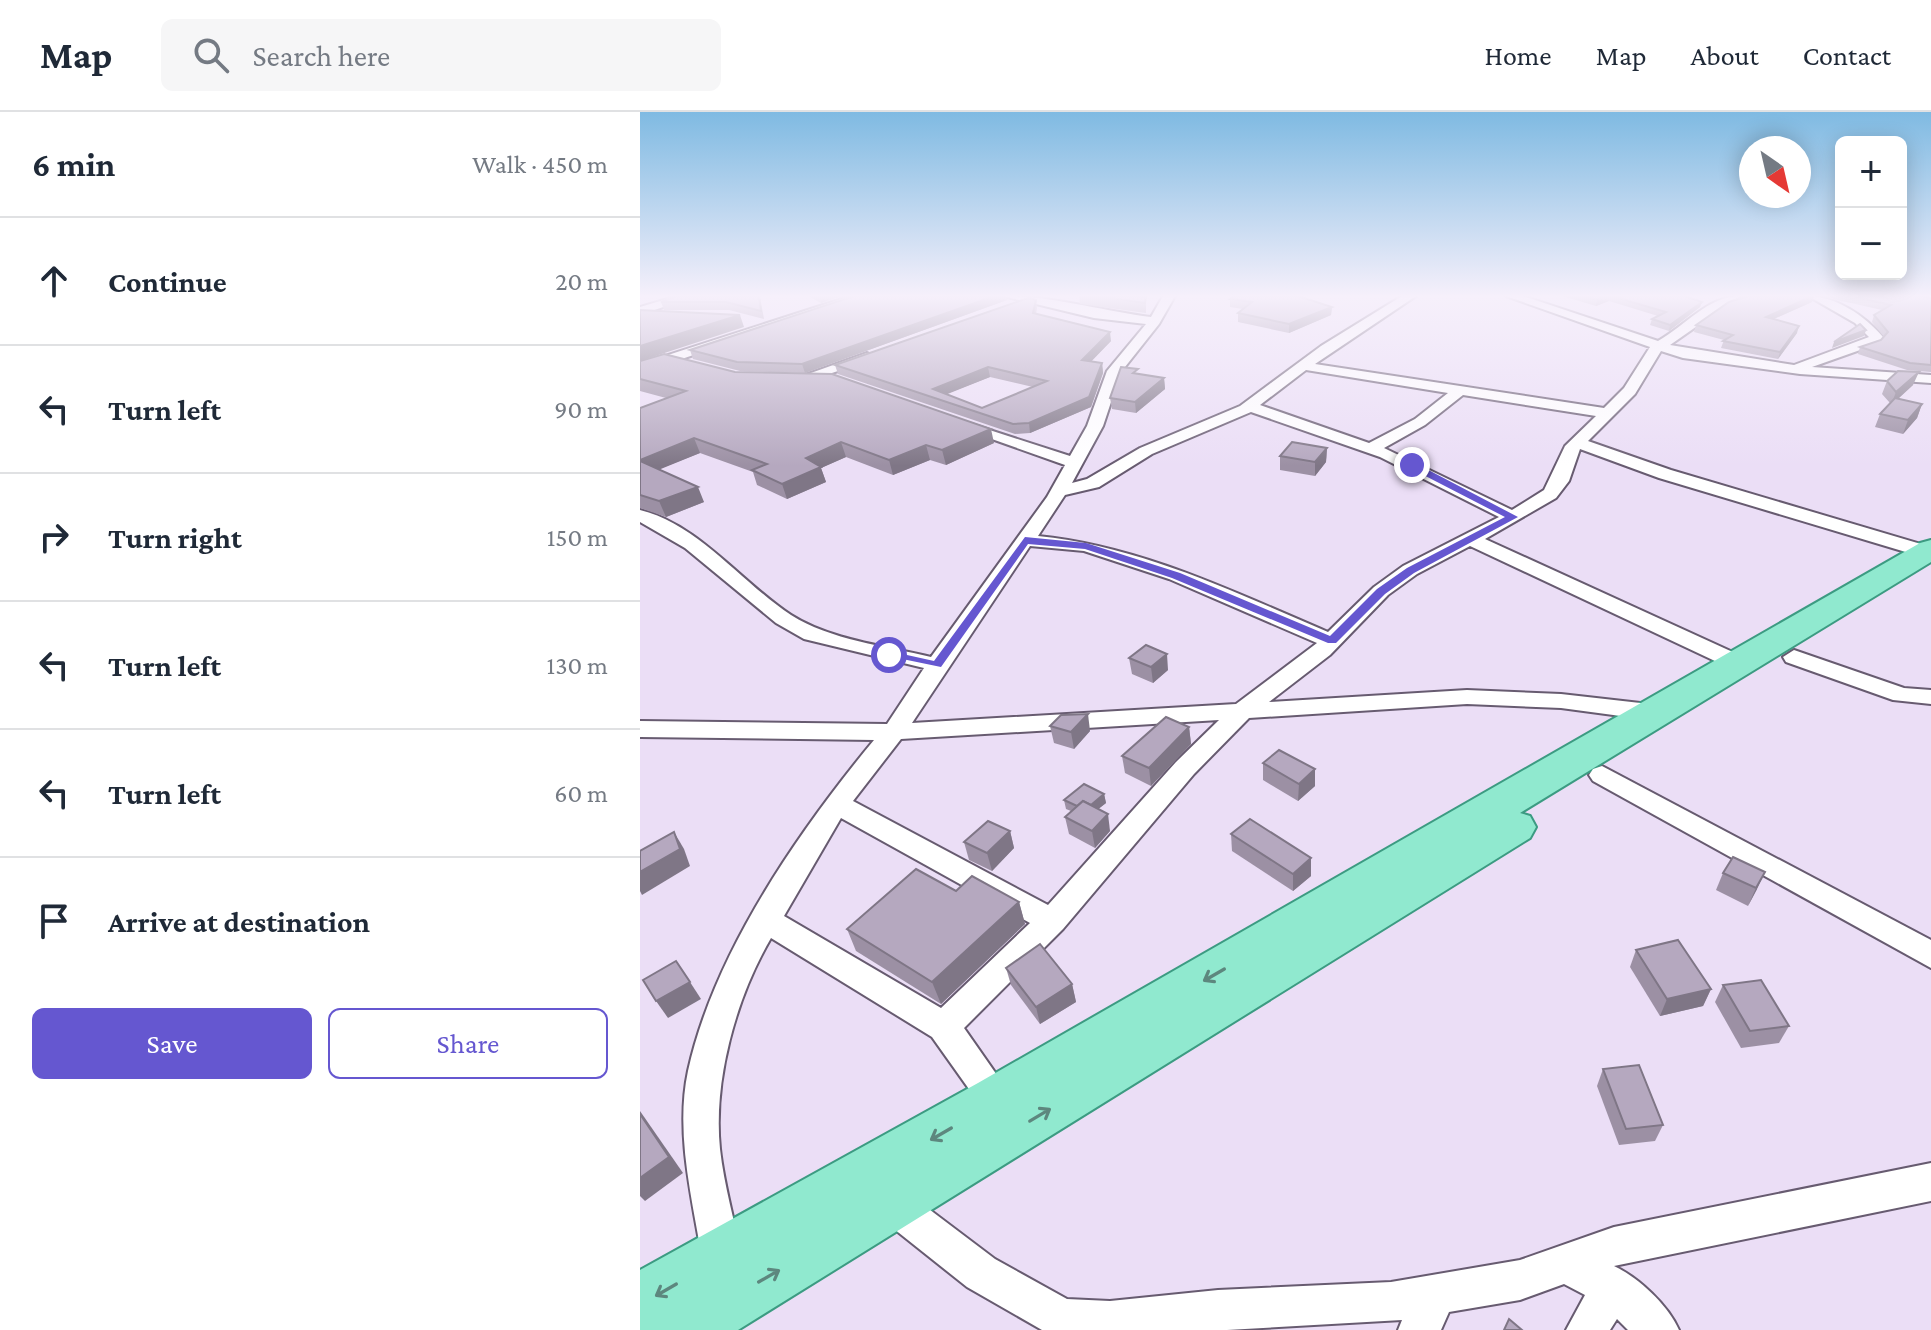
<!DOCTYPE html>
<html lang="en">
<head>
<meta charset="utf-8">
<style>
  body { margin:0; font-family:"Crimson Pro",serif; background:#f6f6f7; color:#1f2937 }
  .controls { position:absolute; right:24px; top:24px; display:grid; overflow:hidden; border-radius:12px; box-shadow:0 4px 20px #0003 }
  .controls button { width:72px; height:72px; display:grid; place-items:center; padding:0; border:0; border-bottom:2px solid #e0e1e3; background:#fff; color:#1f2937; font:40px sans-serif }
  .compass { position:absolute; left:1099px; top:24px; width:72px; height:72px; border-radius:50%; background:#fff; box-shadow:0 4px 20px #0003; rotate:146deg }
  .stop { position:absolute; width:24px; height:24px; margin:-18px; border:6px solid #6557d0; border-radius:50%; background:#fff }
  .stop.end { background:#6557d0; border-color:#fff; box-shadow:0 2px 8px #0008 }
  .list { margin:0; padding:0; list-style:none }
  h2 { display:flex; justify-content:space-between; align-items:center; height:104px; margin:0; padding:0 32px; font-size:34px }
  h2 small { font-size:26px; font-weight:400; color:#747a83 }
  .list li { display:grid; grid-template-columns:52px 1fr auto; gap:24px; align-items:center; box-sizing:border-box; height:128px; padding:0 32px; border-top:2px solid #e0e1e3 }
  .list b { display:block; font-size:30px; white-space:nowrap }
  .list em { font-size:26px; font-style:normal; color:#747a83 }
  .actions { display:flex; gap:16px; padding:24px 32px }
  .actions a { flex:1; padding:18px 0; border:2px solid #6557d0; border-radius:12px; text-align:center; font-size:28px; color:#6557d0 }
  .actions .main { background:#6557d0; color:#fff }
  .icon { flex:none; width:44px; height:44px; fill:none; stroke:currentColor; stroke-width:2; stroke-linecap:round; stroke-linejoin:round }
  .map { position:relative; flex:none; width:1291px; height:1218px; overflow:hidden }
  header { display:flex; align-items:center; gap:48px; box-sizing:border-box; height:112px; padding:0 40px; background:#fff; border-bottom:2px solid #e0e1e3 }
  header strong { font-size:38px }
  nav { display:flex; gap:44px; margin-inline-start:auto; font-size:28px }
  .search { width:560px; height:72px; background:#f6f6f7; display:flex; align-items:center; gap:20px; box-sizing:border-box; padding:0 28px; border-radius:12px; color:#747a83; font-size:30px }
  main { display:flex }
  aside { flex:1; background:#fff }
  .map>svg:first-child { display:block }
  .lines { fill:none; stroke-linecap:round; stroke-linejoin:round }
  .minor-casing { stroke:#675b70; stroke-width:4 }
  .primary-casing { stroke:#3c9b82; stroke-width:4 }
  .minor { fill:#fff; fill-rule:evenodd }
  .primary { fill:#90e9cf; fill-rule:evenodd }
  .wall { fill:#9c90a4; fill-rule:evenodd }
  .shaded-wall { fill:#7f7686 }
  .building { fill:#b5a8bf; stroke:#7f7686; stroke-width:2; fill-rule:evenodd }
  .oneway { stroke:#5d877e }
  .route { fill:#6557d0 }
</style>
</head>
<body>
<header>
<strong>Map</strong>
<div class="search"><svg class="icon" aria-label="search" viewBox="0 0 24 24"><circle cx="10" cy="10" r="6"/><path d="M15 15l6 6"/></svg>Search here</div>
<nav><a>Home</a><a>Map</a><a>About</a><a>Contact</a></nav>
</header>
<main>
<aside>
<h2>6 min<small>Walk · 450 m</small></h2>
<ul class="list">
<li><svg class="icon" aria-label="ahead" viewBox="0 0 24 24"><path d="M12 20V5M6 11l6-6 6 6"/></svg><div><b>Continue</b></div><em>20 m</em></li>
<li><svg class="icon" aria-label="left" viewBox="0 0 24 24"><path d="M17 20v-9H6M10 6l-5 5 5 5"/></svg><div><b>Turn left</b></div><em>90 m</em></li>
<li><svg class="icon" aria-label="right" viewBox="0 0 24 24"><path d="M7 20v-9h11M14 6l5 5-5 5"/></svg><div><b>Turn right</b></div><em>150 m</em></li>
<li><svg class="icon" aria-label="left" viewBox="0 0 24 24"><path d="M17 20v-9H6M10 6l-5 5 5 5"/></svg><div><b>Turn left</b></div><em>130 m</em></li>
<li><svg class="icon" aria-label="left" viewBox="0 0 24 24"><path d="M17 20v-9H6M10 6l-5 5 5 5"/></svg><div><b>Turn left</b></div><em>60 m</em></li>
<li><svg class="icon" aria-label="arrive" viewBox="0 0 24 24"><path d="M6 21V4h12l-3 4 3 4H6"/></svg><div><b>Arrive at destination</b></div></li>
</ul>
<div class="actions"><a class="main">Save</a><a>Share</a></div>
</aside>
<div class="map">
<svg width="1291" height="1218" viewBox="0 0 1291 1218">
  <rect width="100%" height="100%" fill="#ebdef6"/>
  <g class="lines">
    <g class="minor-casing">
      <g id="minor">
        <path d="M37,184H55L0,203V195Z"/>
        <path d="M211,184H229L0,261V252Z"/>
        <path d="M363,184C408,183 464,199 511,205L523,184H535L519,212L481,260L463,314L432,371L447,367L500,336L600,294L681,234L762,184H776L675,252L964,296L984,276L1010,235L866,184H883L1018,229C1045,214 1068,184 1100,184L1030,233L1154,253L1229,225L1215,211L1168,184C1196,184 1225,204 1243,225L1237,232L1172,255L1291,263V271L1160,262L1043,246L1021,239L995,282L948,329L1031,358L1291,435V445L1279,444L1019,366L940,337L929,369L916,386L845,427L1108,547L1111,552L1108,557H1092L830,434L777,462L748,483L690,543L629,590L827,578L921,582L1018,593L1030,601L1018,609L921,596L827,592L609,606L554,662L423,817L324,916L375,989L370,1001L358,1005L346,1001L292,925L131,826C96,886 73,968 80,1037C84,1074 95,1110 102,1146L96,1160L82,1166L68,1160L62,1146C52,1086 35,1020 48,959C74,841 158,720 234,628L0,625V609L247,612L284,556L164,527L136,511L45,436L0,410V398C58,412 102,471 151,503C190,528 246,534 291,545L407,385L425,353L315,314L328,311L430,344L447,314L467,259L506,212L454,206ZM666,258L808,281L775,307L729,331L620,293ZM823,283L956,304L925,334L904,378L872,398L744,336L785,313ZM611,300L740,345L859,405L763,454L734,475L688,520C594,480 500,434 398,424L425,383L459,375L512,342ZM390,434L444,439L529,467L677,531L596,592L272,611ZM579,608L536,650L408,793L213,689L261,627ZM201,706L390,811L301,896L144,804Z"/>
        <path d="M227,241L234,245L232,248L161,271L154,267Z"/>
        <path d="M1154,538L1264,576L1291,578V592L1253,588L1146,550L1143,545Z"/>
        <path d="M962,654L1291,828V856L953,669L949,663L953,657Z"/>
        <path d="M1291,1051V1089L974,1154C999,1166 1028,1193 1039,1218H988L977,1207L970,1218H926L945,1183L924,1172L880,1188L809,1200L801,1218H758L762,1208L587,1218H402L327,1175L239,1105L233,1092L239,1079L252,1073L265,1079L355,1147L427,1187L470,1189L578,1178L751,1170L880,1148L974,1115Z"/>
      </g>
    </g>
    <g class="primary-casing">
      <path id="primary" d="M1291,428V450L880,701L890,704L896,715L890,726L98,1218H0V1158L338,971L1280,431Z"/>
    </g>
    <use href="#minor" class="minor"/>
    <use href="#primary" class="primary"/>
  </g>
  <g class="wall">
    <path d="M36,184H122L120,185L124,207L89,198H24L21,190Z"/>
    <path d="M168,184H201L181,191Z"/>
    <path d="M214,184H366L367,188L165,261L100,259L53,247L50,238Z"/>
    <path d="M439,184H499L506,185V201L440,192Z"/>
    <path d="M922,184H1045L1062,190L1060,195L1029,219L1010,213L1012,207L1018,204L969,189L956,194Z"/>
    <path d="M1180,184H1284L1291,186V260L1267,258L1218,242L1220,235L1241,228L1244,225L1232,210L1234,203L1242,198Z"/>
    <path d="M590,187L692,195L691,203L649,221L598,210V201L603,197L590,195Z"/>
    <path d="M396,188L397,196L396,202L471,229L451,249L462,251L463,261L451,295L390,321L375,322L198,262L195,253ZM350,265L393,275L342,296L306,282Z"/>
    <path d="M1172,190L1134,207L1157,221L1138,247L1081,236L1084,228L1054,220L1056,213Z"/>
    <path d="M0,249L354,331L306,353L290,348L253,363L206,345L181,356L186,370L147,387L117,373L113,360L60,341L19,357L64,390L26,405L0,396V296L26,286L0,279Z"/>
    <path d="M498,262L524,266L525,277L496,301L472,297L470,286Z"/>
    <path d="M1247,269L1273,273L1258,287L1282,292L1277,306L1263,322L1235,315L1240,302L1250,291L1242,282Z"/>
    <path d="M687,336L686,350L675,364L640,358V344Z"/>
    <path d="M489,546L528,558L513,571L492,562Z"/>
    <path d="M410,614L450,619L434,637L414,631Z"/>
    <path d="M549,615L551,632L511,674L485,661L482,644Z"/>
    <path d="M623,651L675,657V674L658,689L623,668Z"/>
    <path d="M464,682L466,691L458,697L470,719L455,736L429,722L425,705L431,699L426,697L424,688Z"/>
    <path d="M370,719L374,736L352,759L329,748L324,730Z"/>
    <path d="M591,722L671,764L653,779L592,739Z"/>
    <path d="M1083,761L1117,777L1108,794L1076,778Z"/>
    <path d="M316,779L379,790L385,812L301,892L216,839L207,817Z"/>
    <path d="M996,838L1071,877L1063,894L1020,904L990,855Z"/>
    <path d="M366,856L432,872L436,890L400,912L371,873Z"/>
    <path d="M1083,873L1149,914L1139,931L1101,936L1075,890Z"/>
    <path d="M963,957L1023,1013L1015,1029L979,1033L957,974Z"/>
  </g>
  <g class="shaded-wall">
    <path d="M179,184H201L181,191Z"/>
    <path d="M355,184H366L367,188L165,261L162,252Z"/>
    <path d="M970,184L969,189L956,194L957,188Z"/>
    <path d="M1174,184L1172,190L1124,211L1126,205Z"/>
    <path d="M1062,190L1060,195L1029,219L1030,213Z"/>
    <path d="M692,195L691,203L649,221V212Z"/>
    <path d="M100,203L104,215L0,249V234Z"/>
    <path d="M1159,214L1157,221L1138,247L1140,240Z"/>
    <path d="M1226,218L1224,224L1192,236L1194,230Z"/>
    <path d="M470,220L471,229L444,257L442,248Z"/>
    <path d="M462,251L463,261L451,295L390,321L389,311Z"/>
    <path d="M348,255L350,265L295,287L293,277Z"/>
    <path d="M1279,260L1273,273L1251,293L1256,280Z"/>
    <path d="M524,266L525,277L496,301L495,290Z"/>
    <path d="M1282,292L1277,306L1263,322L1268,308Z"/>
    <path d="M351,317L354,331L306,353L302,338Z"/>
    <path d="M54,326L60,341L6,363L0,348Z"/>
    <path d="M201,330L206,345L181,356L186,370L147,387L142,372L166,346Z"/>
    <path d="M286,333L290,348L253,363L249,348Z"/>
    <path d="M687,336L686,350L675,364V350Z"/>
    <path d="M58,375L64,390L26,405L19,389Z"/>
    <path d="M527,542L528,558L513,571L511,555Z"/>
    <path d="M448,602L450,619L434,637L431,620Z"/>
    <path d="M549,615L551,632L511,674L509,656Z"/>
    <path d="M675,657V674L658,689L659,672Z"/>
    <path d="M464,682L466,691L447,706L445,698Z"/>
    <path d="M468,702L470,719L455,736L452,719Z"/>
    <path d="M370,719L374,736L352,759L347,741Z"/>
    <path d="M34,720L44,737L50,754L2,783L0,779V760Z"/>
    <path d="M671,746V764L653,779V762Z"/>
    <path d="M1125,760L1117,777L1108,794L1116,776Z"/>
    <path d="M379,790L385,812L301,892L292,870Z"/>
    <path d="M50,870L61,887L28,906L16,889Z"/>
    <path d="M432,872L436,890L400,912L396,895Z"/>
    <path d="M1071,877L1063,894L1020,904L1027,887Z"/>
    <path d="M0,999L43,1061L5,1089L0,1084Z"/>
  </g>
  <g class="building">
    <path d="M36,184H119L121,199L86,190H21Z"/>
    <path d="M214,184H355L162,252L97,250L50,238Z"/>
    <path d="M454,184H499L506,185L505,191Z"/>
    <path d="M594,184H658L692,195L649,212L598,201L612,190L590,187Z"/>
    <path d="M943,184H968L957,188Z"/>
    <path d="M971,184H1045L1062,190L1030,213L1012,207L1026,200Z"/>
    <path d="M1107,184H1173L1126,205L1159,214L1140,240L1083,229L1093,223L1056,213L1089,190Z"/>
    <path d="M1210,184H1284L1291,186V253L1270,251L1220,235L1241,228L1248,220L1234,203L1251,193Z"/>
    <path d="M388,186L396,188L393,201L470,220L442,248L462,251L449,285L389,311L373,312L195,253ZM348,255L407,269L342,296L293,277Z"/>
    <path d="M0,198L100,203L0,234Z"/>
    <path d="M1220,212L1226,218L1194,230Z"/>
    <path d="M24,242L95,260L192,262L351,317L302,338L286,333L249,348L201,330L166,346L181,355L142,372L112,358L127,352L54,326L0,348V296L46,279L0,267V249Z"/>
    <path d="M481,255L498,257L493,261L524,266L495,290L470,286Z"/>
    <path d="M1258,259L1279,260L1256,280L1247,269Z"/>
    <path d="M1255,286L1282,292L1268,308L1240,302Z"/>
    <path d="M652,330L687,336L675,350L640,344Z"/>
    <path d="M0,349L58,375L19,389L0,383Z"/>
    <path d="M506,533L527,542L511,555L489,546Z"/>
    <path d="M448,602L431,620L410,614L421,603Z"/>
    <path d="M526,605L549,615L509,656L482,644Z"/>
    <path d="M639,638L675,657L659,672L623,651Z"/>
    <path d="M444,672L464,682L451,693L443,689L437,694L424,688Z"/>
    <path d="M443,689L468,702L452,719L425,705Z"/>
    <path d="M610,707L671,746L653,762L591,722Z"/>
    <path d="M348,709L370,719L347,741L324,730Z"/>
    <path d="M34,720L40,737L0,760V739Z"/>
    <path d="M1093,745L1125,760L1116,776L1083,761Z"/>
    <path d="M276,757L316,779L332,764L379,790L292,870L207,817Z"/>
    <path d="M1038,828L1071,877L1027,887L996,838Z"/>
    <path d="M400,832L432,872L396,895L366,856Z"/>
    <path d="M36,849L50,870L16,889L3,868Z"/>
    <path d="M1121,868L1149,914L1110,919L1083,873Z"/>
    <path d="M999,953L1023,1013L986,1017L963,957Z"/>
    <path d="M0,1002L29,1045L0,1066Z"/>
    <path d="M869,1207L882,1218H864Z"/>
  </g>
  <defs><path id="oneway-shaft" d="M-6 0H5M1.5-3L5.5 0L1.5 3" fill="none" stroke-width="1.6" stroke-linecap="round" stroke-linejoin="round" transform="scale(2)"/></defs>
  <g class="oneway">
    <use href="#oneway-shaft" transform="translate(574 863) rotate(150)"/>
    <use href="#oneway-shaft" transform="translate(400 1003) rotate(-31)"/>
    <use href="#oneway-shaft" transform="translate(301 1022) rotate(150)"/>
    <use href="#oneway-shaft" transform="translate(129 1164) rotate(-30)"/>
    <use href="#oneway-shaft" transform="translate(26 1178) rotate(150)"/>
  </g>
  <linearGradient id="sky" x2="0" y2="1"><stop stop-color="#7fbae2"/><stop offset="0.52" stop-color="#f6f0fb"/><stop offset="1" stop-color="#f6f0fb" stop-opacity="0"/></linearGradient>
  <rect width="1291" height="354" fill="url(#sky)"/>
  <path class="route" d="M768,351H775L878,405L774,461L745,482L696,531H688L532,466L445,437L388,432L301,555L243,543L249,539L294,549L385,425L446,431L540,461L690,524L737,477L767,456L865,405L768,355Z"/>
</svg>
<div class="controls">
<button>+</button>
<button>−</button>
</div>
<svg class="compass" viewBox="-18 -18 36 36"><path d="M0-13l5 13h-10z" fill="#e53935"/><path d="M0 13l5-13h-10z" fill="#747a83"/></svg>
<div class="stop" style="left:249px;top:543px"></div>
<div class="stop end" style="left:772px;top:353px"></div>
</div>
</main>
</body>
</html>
